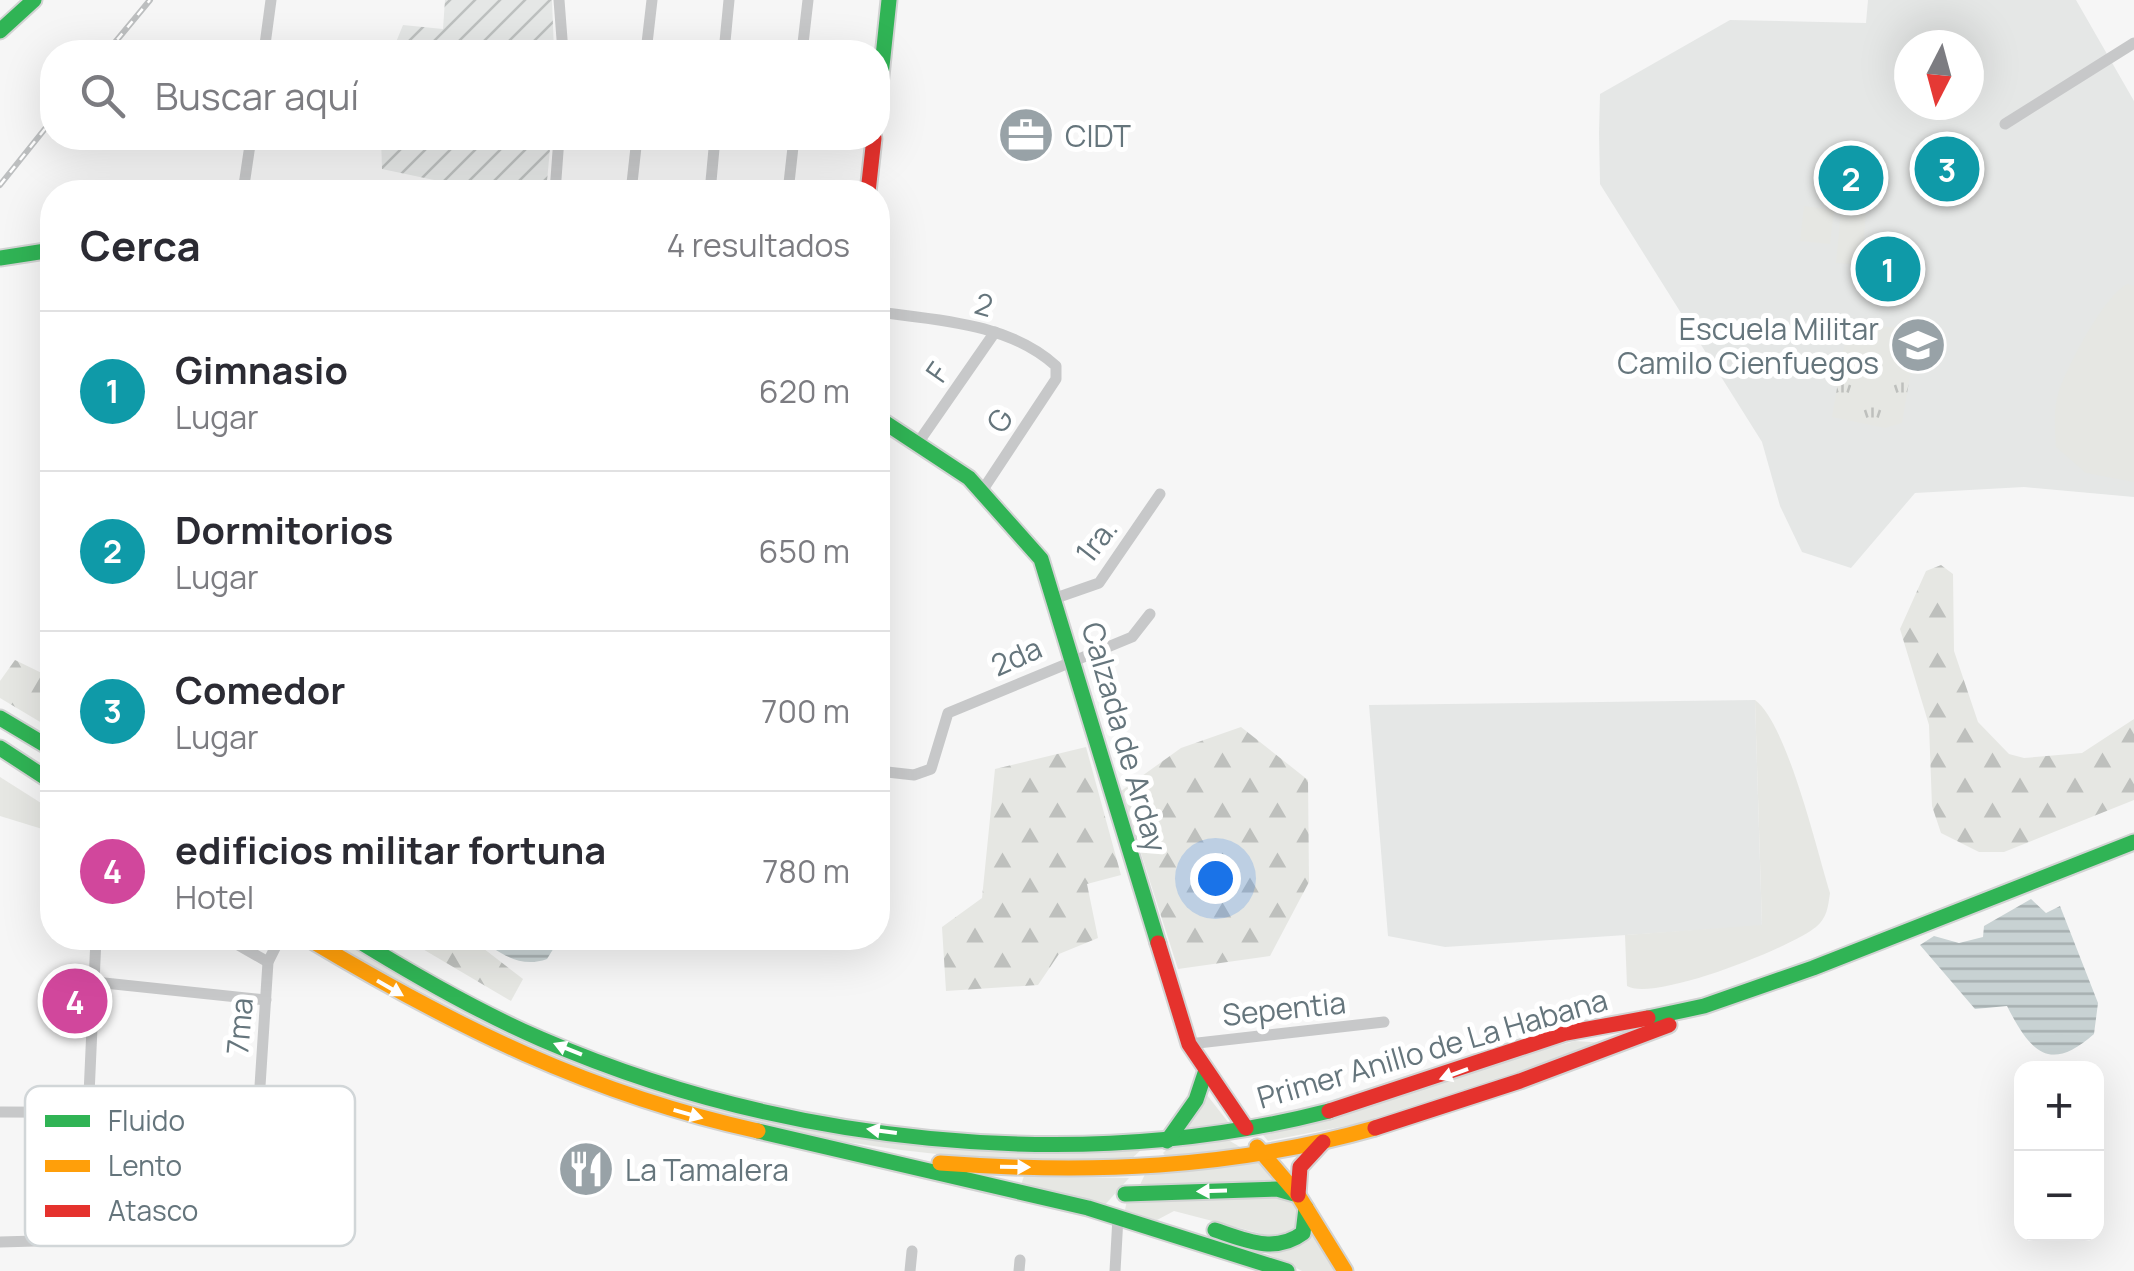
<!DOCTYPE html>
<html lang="es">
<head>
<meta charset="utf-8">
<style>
  body { margin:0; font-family:Manrope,sans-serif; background:#f7f7f7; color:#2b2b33 }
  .controls { position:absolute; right:30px; bottom:30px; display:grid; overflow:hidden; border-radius:20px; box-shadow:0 10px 40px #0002 }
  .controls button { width:90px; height:90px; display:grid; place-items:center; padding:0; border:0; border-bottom:2px solid #e1e1e2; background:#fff; color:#2b2b33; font:50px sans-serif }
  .compass { position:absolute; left:1894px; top:30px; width:90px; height:90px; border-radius:50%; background:#fff; box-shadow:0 10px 40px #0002; rotate:186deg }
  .you { position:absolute; left:1215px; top:878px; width:35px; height:35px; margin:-25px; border:8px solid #fff; border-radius:50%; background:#1a73e8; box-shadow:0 0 0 15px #1a73e833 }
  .badge { display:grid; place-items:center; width:65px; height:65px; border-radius:50%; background:#7c3aed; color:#fff; font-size:32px; font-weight:700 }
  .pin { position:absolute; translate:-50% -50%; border:5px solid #fff; box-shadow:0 2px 10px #0006 }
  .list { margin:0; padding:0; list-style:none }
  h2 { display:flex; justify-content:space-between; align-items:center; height:130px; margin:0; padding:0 40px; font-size:42px }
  h2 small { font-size:32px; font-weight:400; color:#7c7c81 }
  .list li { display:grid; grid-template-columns:65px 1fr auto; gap:30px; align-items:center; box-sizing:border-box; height:160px; padding:0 40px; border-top:2px solid #e1e1e2 }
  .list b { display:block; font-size:38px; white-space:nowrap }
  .list p { margin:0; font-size:32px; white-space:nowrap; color:#7c7c81 }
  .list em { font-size:32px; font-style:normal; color:#7c7c81 }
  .icon { flex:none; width:55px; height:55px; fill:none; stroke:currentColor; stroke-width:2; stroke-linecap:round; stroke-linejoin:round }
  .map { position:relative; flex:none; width:2134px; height:1271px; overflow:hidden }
  .search { position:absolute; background:#fff; box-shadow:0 10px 40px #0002; left:40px; top:40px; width:850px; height:110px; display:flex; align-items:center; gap:25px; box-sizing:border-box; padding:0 35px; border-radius:40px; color:#7c7c81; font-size:38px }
  .panel { position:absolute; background:#fff; box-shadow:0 10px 40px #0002; left:40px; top:180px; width:850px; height:770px; border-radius:40px }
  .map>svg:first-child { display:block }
  .built { fill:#e5e7e6; fill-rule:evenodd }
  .industrial { fill:url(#industrial-furrows) }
  .green { fill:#e6e7e3 }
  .forest { fill:url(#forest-firs) }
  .park { fill:url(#park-tufts) }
  .water { fill:url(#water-rules) }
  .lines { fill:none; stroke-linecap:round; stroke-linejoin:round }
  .fast-casing { stroke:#d2d3d3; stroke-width:19 }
  .slow-casing { stroke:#d2d3d3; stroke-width:19 }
  .jam-casing { stroke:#d2d3d3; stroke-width:19 }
  .street { stroke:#c7c8c9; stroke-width:11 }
  .fast { stroke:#30b455; stroke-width:15 }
  .slow { stroke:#ff9f0a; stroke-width:15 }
  .jam { stroke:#e5322d; stroke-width:15 }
  .rail-casing { stroke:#bdbfc0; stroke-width:6 }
  .rail { stroke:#fff; stroke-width:2.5; stroke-dasharray:8; stroke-linecap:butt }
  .oneway { fill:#fff }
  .labels { text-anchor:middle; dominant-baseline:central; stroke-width:10; stroke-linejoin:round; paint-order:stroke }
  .poi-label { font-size:30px; fill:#65757c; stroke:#fff; text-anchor:start }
  .street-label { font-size:30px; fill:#65757c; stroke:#fff }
  .key { fill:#fff; stroke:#d1d6d8; stroke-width:2.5 }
  .key-label { font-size:28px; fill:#65757c }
</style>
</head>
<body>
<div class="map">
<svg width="2134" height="1271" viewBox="0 0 2134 1271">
  <defs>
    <pattern id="industrial-furrows" width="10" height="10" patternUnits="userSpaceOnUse" patternTransform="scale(2.5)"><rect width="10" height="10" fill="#e5e7e6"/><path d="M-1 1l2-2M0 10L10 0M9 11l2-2" fill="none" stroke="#bdc0bf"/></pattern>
    <pattern id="forest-firs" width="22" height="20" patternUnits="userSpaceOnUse" patternTransform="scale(2.5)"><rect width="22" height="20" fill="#e6e7e3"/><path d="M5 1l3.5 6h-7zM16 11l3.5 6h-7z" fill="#bec0bd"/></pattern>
    <pattern id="park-tufts" width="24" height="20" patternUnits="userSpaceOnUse" patternTransform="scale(2.5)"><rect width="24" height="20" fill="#e6e7e3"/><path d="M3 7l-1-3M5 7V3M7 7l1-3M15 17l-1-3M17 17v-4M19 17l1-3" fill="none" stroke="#bec0bd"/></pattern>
    <pattern id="water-rules" width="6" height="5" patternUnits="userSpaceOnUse" patternTransform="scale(2.5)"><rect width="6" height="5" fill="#c8d2d3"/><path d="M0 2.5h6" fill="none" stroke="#a6afb0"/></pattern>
  </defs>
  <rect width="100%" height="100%" fill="#f6f6f6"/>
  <g class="built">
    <path d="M1868,0H2076L2134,101V497L2024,487L1915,493L1851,568L1802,552L1780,506L1762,442L1600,184L1599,133L1600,94L1730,20L1866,23ZM1909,45H1969V105H1909Z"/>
    <path d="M1755,700L1762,926L1445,947L1388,936L1369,705Z"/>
  </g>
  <g class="industrial">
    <path d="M445,0H552L554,52H392L403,25L443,29Z"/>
    <path d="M381,138H551L546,192H453V184L382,169Z"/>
  </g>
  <g class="green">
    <path d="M1804,206L1834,210L1830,244L1800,241Z"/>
    <path d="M1841,212L1866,214L1861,265L1836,263Z"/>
    <path d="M2128,284L2134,286V482L2086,473L2056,447C2055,429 2053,409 2059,391C2067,367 2106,292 2128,284Z"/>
    <path d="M1755,700C1787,723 1817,851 1830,893C1828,907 1827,918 1816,927C1790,948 1654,1002 1627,986L1625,935L1762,925Z"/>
    <path d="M0,777L52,810V832L0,816Z"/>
    <path d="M319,938H340L464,1008L747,1113L1142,1149L1130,1160L981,1159L901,1150L826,1139L683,1104L538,1053Z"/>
    <path d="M1575,1041L1606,1043L1356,1124L1268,1141L1258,1129Z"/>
    <path d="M1207,1095L1228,1122L1180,1129Z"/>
    <path d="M1210,1139L1230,1141L1240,1147L1167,1158L1163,1153L1172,1144Z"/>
    <path d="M1254,1158L1277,1181L1139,1187L1146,1172Z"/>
    <path d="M1024,1176L1129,1178L1103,1207L1021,1185Z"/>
    <path d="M1280,1194L1297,1207V1227L1282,1239L1174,1211L1157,1220L1125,1210L1127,1200Z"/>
    <path d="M1313,1228L1340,1271H1302L1254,1247Z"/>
  </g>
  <g class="forest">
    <path d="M1941,565L1953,574L1954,651L1978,722L2009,754L2024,758L2082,753L2134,719V800L2004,852H1979L1941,833L1932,806L1929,725L1900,629L1926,571Z"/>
    <path d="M15,660L52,678V729L0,698V681Z"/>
    <path d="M1241,727L1308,780L1309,882L1270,956L1178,969L1121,791L1181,748Z"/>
    <path d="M1086,747L1121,875L1087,884L1098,938L1059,954L1038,985L946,991L942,927L982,898L995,769Z"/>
    <path d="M404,938H470L523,979L511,1001Z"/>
  </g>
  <path class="park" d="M1848,324L1918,329L1902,423L1885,428L1832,417Z"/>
  <g class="water">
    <path d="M2031,899L2046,913L2060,906L2098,1003L2094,1034C2049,1074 2030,1051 2007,1006L1975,1009L1920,945L1934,936L1959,943L1983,937L1984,926Z"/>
    <path d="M478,938H560L547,959C520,969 500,953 478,938Z"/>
  </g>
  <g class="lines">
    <g class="fast-casing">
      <g id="fast">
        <path d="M0,31L34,0"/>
        <path d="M878,104L889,0"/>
        <path d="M0,258L52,250"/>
        <path d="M878,418L969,478L1041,559L1158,943"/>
        <path d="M0,718L52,749"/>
        <path d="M0,748L52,782"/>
        <path d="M354,938C414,975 476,1011 541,1039C781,1143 1075,1176 1329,1111"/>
        <path d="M1648,1018L1704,1006L1813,968L2134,842"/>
        <path d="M758,1131L1088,1208L1287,1271"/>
        <path d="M1167,1141L1196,1100L1205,1073"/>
        <path d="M1125,1194L1277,1189L1298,1195"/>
        <path d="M1215,1230C1245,1240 1275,1254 1303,1233L1306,1208"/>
      </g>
    </g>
    <g class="slow-casing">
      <g id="slow">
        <path d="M307,938C454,1026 590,1094 758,1131"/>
        <path d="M1257,1147L1298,1195L1345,1271"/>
        <path d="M940,1163C1089,1174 1230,1169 1375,1128"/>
      </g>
    </g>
    <g class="jam-casing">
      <g id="jam">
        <path d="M868,192L874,138"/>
        <path d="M1158,943L1189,1044L1246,1128"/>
        <path d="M1329,1111L1566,1033L1648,1018"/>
        <path d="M1375,1128L1520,1081L1669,1025"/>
        <path d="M1298,1195L1300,1167L1323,1142"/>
      </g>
    </g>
    <g class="street">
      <path d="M559,0L563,52"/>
      <path d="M264,52L271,0"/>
      <path d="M646,52L652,0"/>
      <path d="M724,52L729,0"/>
      <path d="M802,52L808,0"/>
      <path d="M2005,124L2134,43"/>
      <path d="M243,192L251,138"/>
      <path d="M555,192L559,138"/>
      <path d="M631,192L637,138"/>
      <path d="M710,192L715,138"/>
      <path d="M788,192L794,138"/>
      <path d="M878,312C938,320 1009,323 1056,366V379L984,488"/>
      <path d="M920,440L995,332"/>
      <path d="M1056,598L1099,583L1160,494"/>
      <path d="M878,771L914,775L931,769L948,713L1132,637L1150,614"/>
      <path d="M226,938L268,962"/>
      <path d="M95,982L266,1000"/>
      <path d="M1189,1044L1384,1022"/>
      <path d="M0,1112L256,1113"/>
      <path d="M250,1241L268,962L280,938"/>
      <path d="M0,1242L71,1240L83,1229L96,938"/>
      <path d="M910,1271L912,1251"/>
      <path d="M1019,1271L1020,1260"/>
      <path d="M1115,1271L1118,1217"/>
    </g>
    <use href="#fast" class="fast"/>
    <use href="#slow" class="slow"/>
    <use href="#jam" class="jam"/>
    <g class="rail-casing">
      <g id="rail">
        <path d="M107,52L150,0"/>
        <path d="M0,185L52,120"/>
      </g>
    </g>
    <use href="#rail" class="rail"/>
  </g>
  <defs><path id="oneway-solid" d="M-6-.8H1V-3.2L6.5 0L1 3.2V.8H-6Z" transform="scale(2.5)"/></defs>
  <g class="oneway">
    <use href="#oneway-solid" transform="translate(390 988) rotate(30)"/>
    <use href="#oneway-solid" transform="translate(568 1049) rotate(-158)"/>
    <use href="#oneway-solid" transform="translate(1454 1074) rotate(160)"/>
    <use href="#oneway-solid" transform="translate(688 1114) rotate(16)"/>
    <use href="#oneway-solid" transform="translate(882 1131) rotate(-172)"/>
    <use href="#oneway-solid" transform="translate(1015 1167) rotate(1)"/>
    <use href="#oneway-solid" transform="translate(1212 1191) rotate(178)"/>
  </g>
  <defs>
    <g id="office-disc" transform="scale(2.875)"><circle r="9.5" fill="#98a2a7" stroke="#fff"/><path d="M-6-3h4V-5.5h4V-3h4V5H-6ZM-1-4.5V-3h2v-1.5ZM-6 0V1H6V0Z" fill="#fff"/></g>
    <g id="school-disc" transform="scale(2.875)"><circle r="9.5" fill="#98a2a7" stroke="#fff"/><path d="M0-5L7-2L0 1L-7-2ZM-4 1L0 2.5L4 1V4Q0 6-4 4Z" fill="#fff"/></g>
    <g id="restaurant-disc" transform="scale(2.875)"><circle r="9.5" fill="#98a2a7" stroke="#fff"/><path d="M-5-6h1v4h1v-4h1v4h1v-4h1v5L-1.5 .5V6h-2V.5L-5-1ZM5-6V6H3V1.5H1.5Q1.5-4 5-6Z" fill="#fff"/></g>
  </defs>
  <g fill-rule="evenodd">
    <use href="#office-disc" x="1026" y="135"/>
    <use href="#school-disc" x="1918" y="345"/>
    <use href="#restaurant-disc" x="586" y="1169"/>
  </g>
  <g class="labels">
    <g class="poi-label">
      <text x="1065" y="135">CIDT</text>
      <text x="1879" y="328" text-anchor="end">Escuela Militar<tspan x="1879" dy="34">Camilo Cienfuegos</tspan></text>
      <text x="625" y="1169">La Tamalera</text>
    </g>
    <g class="street-label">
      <text transform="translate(984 304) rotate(15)">2</text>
      <text transform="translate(937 372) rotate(-55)">F</text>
      <text transform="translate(999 420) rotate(-57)">G</text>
      <text transform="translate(1096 540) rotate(-52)">1ra.</text>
      <text transform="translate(1016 656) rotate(-24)">2da</text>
      <text transform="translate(1125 737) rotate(74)">Calzada de Arday</text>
      <text transform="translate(1284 1008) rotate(-6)">Sepentia</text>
      <text transform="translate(239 1026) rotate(-85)">7ma</text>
      <text transform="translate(1432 1048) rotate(-16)">Primer Anillo de La Habana</text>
    </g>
  </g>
  <rect x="25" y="1086" width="330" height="160" rx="15" class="key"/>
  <rect x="45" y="1115" width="45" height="12" fill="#30b455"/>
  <rect x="45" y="1160" width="45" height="12" fill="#ff9f0a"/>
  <rect x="45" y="1205" width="45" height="12" fill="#e5322d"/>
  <g class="key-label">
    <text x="108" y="1131">Fluido</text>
    <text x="108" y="1176">Lento</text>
    <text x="108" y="1221">Atasco</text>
  </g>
</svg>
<div class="controls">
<button>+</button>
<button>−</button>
</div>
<svg class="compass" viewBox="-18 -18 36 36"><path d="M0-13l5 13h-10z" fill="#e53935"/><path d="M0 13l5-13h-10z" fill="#7c7c81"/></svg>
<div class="you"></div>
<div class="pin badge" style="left:1888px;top:269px;background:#0f9aa8">1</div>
<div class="pin badge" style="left:1851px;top:178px;background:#0f9aa8">2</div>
<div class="pin badge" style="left:1947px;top:169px;background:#0f9aa8">3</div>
<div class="pin badge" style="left:75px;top:1001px;background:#d1479c">4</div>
<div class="search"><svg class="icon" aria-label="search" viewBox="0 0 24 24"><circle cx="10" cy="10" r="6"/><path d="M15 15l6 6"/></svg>Buscar aquí</div>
<section class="panel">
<h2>Cerca<small>4 resultados</small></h2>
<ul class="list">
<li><span class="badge" style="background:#0f9aa8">1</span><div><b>Gimnasio</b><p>Lugar</p></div><em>620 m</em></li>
<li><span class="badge" style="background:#0f9aa8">2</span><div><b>Dormitorios</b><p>Lugar</p></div><em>650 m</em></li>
<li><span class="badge" style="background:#0f9aa8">3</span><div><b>Comedor</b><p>Lugar</p></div><em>700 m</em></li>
<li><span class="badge" style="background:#d1479c">4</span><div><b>edificios militar fortuna</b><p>Hotel</p></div><em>780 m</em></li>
</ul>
</section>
</div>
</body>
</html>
